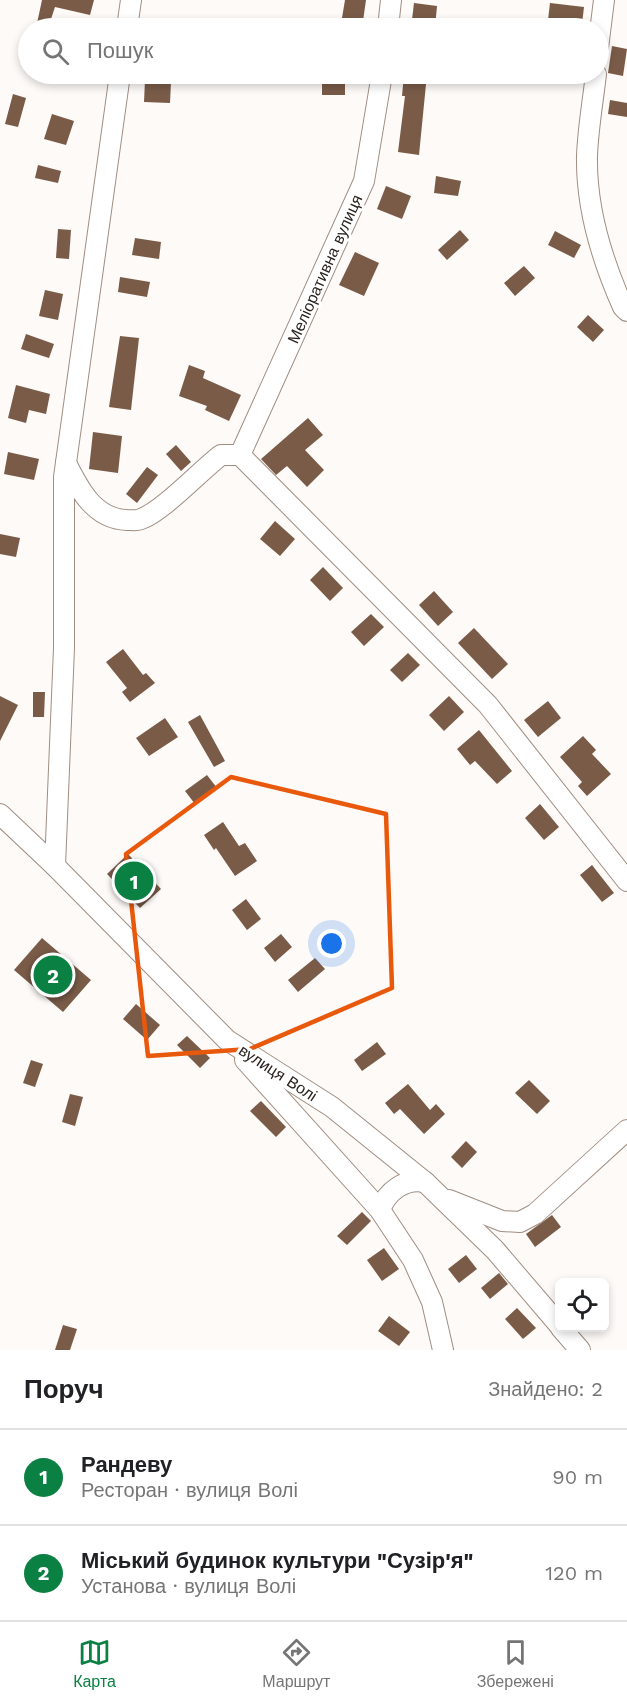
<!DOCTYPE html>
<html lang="uk">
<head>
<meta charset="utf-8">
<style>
  body { margin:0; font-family:"Work Sans",sans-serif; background:#f6f6f6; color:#202124 }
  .controls { position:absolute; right:18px; bottom:18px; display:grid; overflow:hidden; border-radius:9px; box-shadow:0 3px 9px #0003 }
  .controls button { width:54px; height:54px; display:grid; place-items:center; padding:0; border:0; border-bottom:2px solid #e0e0e0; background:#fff; color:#202124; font:30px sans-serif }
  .you { position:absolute; left:332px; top:944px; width:21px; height:21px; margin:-15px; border:4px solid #fff; border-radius:50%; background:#1a73e8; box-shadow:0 0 0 9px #1a73e833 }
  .badge { display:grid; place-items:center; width:39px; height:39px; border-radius:50%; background:#0b8043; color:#fff; font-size:20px; font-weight:700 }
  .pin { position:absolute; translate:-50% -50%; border:3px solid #fff; box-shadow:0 2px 6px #0006 }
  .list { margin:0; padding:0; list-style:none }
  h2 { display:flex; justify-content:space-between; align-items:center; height:78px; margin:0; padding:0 24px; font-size:26px }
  h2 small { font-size:20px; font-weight:400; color:#757577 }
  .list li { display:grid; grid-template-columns:39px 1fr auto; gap:18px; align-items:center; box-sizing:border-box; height:96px; padding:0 24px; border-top:2px solid #e0e0e0 }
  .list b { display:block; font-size:22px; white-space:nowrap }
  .list p { margin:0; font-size:20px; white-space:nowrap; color:#757577 }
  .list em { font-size:20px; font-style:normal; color:#757577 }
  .icon { flex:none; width:33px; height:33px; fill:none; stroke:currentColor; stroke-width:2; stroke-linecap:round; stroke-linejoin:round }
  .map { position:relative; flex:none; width:627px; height:1350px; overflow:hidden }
  .search { position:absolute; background:#fff; box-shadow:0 3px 9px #0003; left:18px; right:18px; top:18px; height:66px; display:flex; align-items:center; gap:15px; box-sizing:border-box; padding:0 21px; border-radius:33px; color:#757577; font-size:22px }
  .sheet { height:270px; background:#fff }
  nav { display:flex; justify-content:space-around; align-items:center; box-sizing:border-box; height:84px; border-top:2px solid #e0e0e0; background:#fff; font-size:16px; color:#757577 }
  nav a { display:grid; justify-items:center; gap:3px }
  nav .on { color:#0b8043 }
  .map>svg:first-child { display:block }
  .building { fill:#795b48 }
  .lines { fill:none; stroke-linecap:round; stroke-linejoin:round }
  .minor-casing { stroke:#9f8d82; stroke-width:22 }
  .minor { stroke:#fff; stroke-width:20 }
  .marked { fill:none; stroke:#e8590c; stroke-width:4.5; stroke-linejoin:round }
  .labels { text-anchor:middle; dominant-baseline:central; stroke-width:6; stroke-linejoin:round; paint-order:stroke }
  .street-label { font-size:16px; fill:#29221e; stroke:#fff }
</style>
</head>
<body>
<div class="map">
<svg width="627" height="1350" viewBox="0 0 627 1350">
  <rect width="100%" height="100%" fill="#fefaf8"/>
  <g class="building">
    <path d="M42,0H94L90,15L55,7L48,28H36Z"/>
    <path d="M345,0H366L363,21L342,18Z"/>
    <path d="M414,3L437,6L435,28H411Z"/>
    <path d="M550,3L584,7L582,24L548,20Z"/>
    <path d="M612,46L627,49L623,76L608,73Z"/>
    <rect x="322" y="74" width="23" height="21"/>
    <path d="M404,74H427L419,155L398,152L405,96H402Z"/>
    <path d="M145,80L171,82L170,103L144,102Z"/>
    <path d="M13,94L26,98L18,127L5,124Z"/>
    <path d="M610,100L627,103V117L608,114Z"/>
    <path d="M52,114L74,121L66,145L44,139Z"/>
    <path d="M38,165L61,171L58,183L35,178Z"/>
    <path d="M436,176L461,181L458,196L434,193Z"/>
    <path d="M386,186L411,196L402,219L377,209Z"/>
    <path d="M58,229L71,230L69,259L56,258Z"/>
    <path d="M460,230L469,240L447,260L438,250Z"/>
    <path d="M555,231L581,245L574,258L548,245Z"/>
    <path d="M135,238L161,242L159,259L132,255Z"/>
    <path d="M355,252L379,263L364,296L339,285Z"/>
    <path d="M524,266L535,278L515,296L504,283Z"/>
    <path d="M120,277L150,282L147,297L118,292Z"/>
    <path d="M45,290L63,294L58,320L39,316Z"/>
    <path d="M588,315L604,330L593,342L577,327Z"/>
    <path d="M26,334L54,344L49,358L21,349Z"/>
    <path d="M120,336L139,338L131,410L109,407Z"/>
    <path d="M189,365L205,371L203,378L241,395L229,421L205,410L207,406L179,396Z"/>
    <path d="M16,385L50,394L46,414L29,410L26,423L8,418Z"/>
    <path d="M308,418L323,435L305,450L324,470L307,487L287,466L276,475L261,459Z"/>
    <path d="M93,432L122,436L118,473L89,469Z"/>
    <path d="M176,445L191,462L181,471L166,454Z"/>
    <path d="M8,452L39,459L34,480L4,474Z"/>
    <path d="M147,467L158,475L137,503L126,494Z"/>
    <path d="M275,521L295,539L280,556L260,539Z"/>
    <path d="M0,534L20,538L16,557L0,554Z"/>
    <path d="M323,567L343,588L330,601L310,580Z"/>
    <path d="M434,591L453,612L438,626L419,605Z"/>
    <path d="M371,614L384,627L364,646L351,632Z"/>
    <path d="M474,628L508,664L492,679L458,643Z"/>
    <path d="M123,649L143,675L146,673L155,683L130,702L122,692L127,688L106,662Z"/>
    <path d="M408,653L420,665L402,682L390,670Z"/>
    <path d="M33,692H45L44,717H33Z"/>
    <path d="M0,696L18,705L0,741Z"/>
    <path d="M449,696L464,712L444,731L429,715Z"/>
    <path d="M548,701L561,718L538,737L524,720Z"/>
    <path d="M200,715L225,761L214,767L188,722Z"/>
    <path d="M165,718L178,737L149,756L136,738Z"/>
    <path d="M479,730L512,771L497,784L475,761L470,765L457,749Z"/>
    <path d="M583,736L596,750L592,754L611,774L587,796L578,786L582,782L560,757Z"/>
    <path d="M207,775L217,788L195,804L185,791Z"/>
    <path d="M540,804L559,827L544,840L525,818Z"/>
    <path d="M223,822L239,846L245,843L257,861L235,876L216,848L214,850L204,835Z"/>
    <path d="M128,854L161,889L140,908L107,874Z"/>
    <path d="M592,865L614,893L602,902L580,875Z"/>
    <path d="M246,899L261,919L247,930L232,910Z"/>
    <path d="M281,934L292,947L275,962L264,948Z"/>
    <path d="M42,938L91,980L63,1012L14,970Z"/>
    <path d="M315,958L325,969L298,992L288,980Z"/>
    <path d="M136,1004L160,1025L147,1040L123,1019Z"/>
    <path d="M187,1036L210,1058L200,1068L177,1045Z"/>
    <path d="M377,1042L386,1054L362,1071L354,1060Z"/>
    <path d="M31,1060L43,1064L35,1087L23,1083Z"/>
    <path d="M529,1080L550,1101L537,1114L515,1093Z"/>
    <path d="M408,1084L430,1110L436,1104L445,1114L424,1134L400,1109L394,1114L385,1103Z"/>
    <path d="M70,1094L83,1097L75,1126L62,1122Z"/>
    <path d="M261,1101L286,1127L276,1137L250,1111Z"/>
    <path d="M466,1141L477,1152L462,1168L451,1157Z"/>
    <path d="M362,1212L371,1221L347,1245L337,1236Z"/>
    <path d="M552,1215L561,1227L535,1247L526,1234Z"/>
    <path d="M384,1248L399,1269L382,1281L367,1260Z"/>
    <path d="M466,1255L477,1269L459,1283L448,1269Z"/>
    <path d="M499,1273L508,1284L490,1299L481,1288Z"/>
    <path d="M517,1308L536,1328L523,1339L505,1319Z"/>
    <path d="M389,1316L410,1332L399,1346L378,1331Z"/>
    <path d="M63,1325L77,1329L70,1350H55Z"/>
  </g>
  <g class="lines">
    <g class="minor-casing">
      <g id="minor">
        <path d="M127,28L131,0"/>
        <path d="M388,28L391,0"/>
        <path d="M598,48L604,0"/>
        <path d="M596,74C593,101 588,128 587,156C586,208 602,260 623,307L627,311"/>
        <path d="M240,455L364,181L382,74"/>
        <path d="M66,463C79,489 94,519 127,520C132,520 137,521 141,519C163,511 200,471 221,455H240L488,705L627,881"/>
        <path d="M0,814L55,866L227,1040L332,1107L425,1182L495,1250L560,1326"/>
        <path d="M55,866L64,648V477L120,74"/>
        <path d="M245,1060L380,1210L413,1260L432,1302L443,1350"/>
        <path d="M449,1200L502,1221L520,1222L535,1214L627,1130"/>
        <path d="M380,1210C387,1191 405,1178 425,1182"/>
        <path d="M561,1328L580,1350"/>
      </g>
    </g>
    <use href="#minor" class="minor"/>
  </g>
  <path class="marked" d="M231,777L386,814L392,988L250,1049L148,1056L126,854Z"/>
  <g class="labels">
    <g class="street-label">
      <text transform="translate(325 269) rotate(-66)">Меліоративна вулиця</text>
      <text transform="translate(278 1073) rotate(33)">вулиця Волі</text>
    </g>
  </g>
</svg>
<div class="controls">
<button><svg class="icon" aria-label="locate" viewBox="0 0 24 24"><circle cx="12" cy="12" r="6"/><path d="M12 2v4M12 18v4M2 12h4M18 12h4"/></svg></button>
</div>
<div class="you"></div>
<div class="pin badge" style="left:134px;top:881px">1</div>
<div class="pin badge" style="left:53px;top:975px">2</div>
<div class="search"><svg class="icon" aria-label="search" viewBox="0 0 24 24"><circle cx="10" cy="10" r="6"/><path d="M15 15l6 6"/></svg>Пошук</div>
</div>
<section class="sheet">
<h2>Поруч<small>Знайдено: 2</small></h2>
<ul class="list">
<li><span class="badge">1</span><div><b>Рандеву</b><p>Ресторан · вулиця Волі</p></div><em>90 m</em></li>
<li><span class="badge">2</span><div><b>Міський будинок культури &quot;Сузір'я&quot;</b><p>Установа · вулиця Волі</p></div><em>120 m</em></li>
</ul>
</section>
<nav>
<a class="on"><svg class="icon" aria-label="map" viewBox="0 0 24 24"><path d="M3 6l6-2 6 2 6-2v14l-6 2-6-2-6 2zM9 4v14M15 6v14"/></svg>Карта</a>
<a><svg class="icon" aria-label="directions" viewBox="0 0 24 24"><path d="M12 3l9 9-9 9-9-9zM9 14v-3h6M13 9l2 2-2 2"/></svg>Маршрут</a>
<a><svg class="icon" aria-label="saved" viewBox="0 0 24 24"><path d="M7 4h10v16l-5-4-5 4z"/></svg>Збережені</a>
</nav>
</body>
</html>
